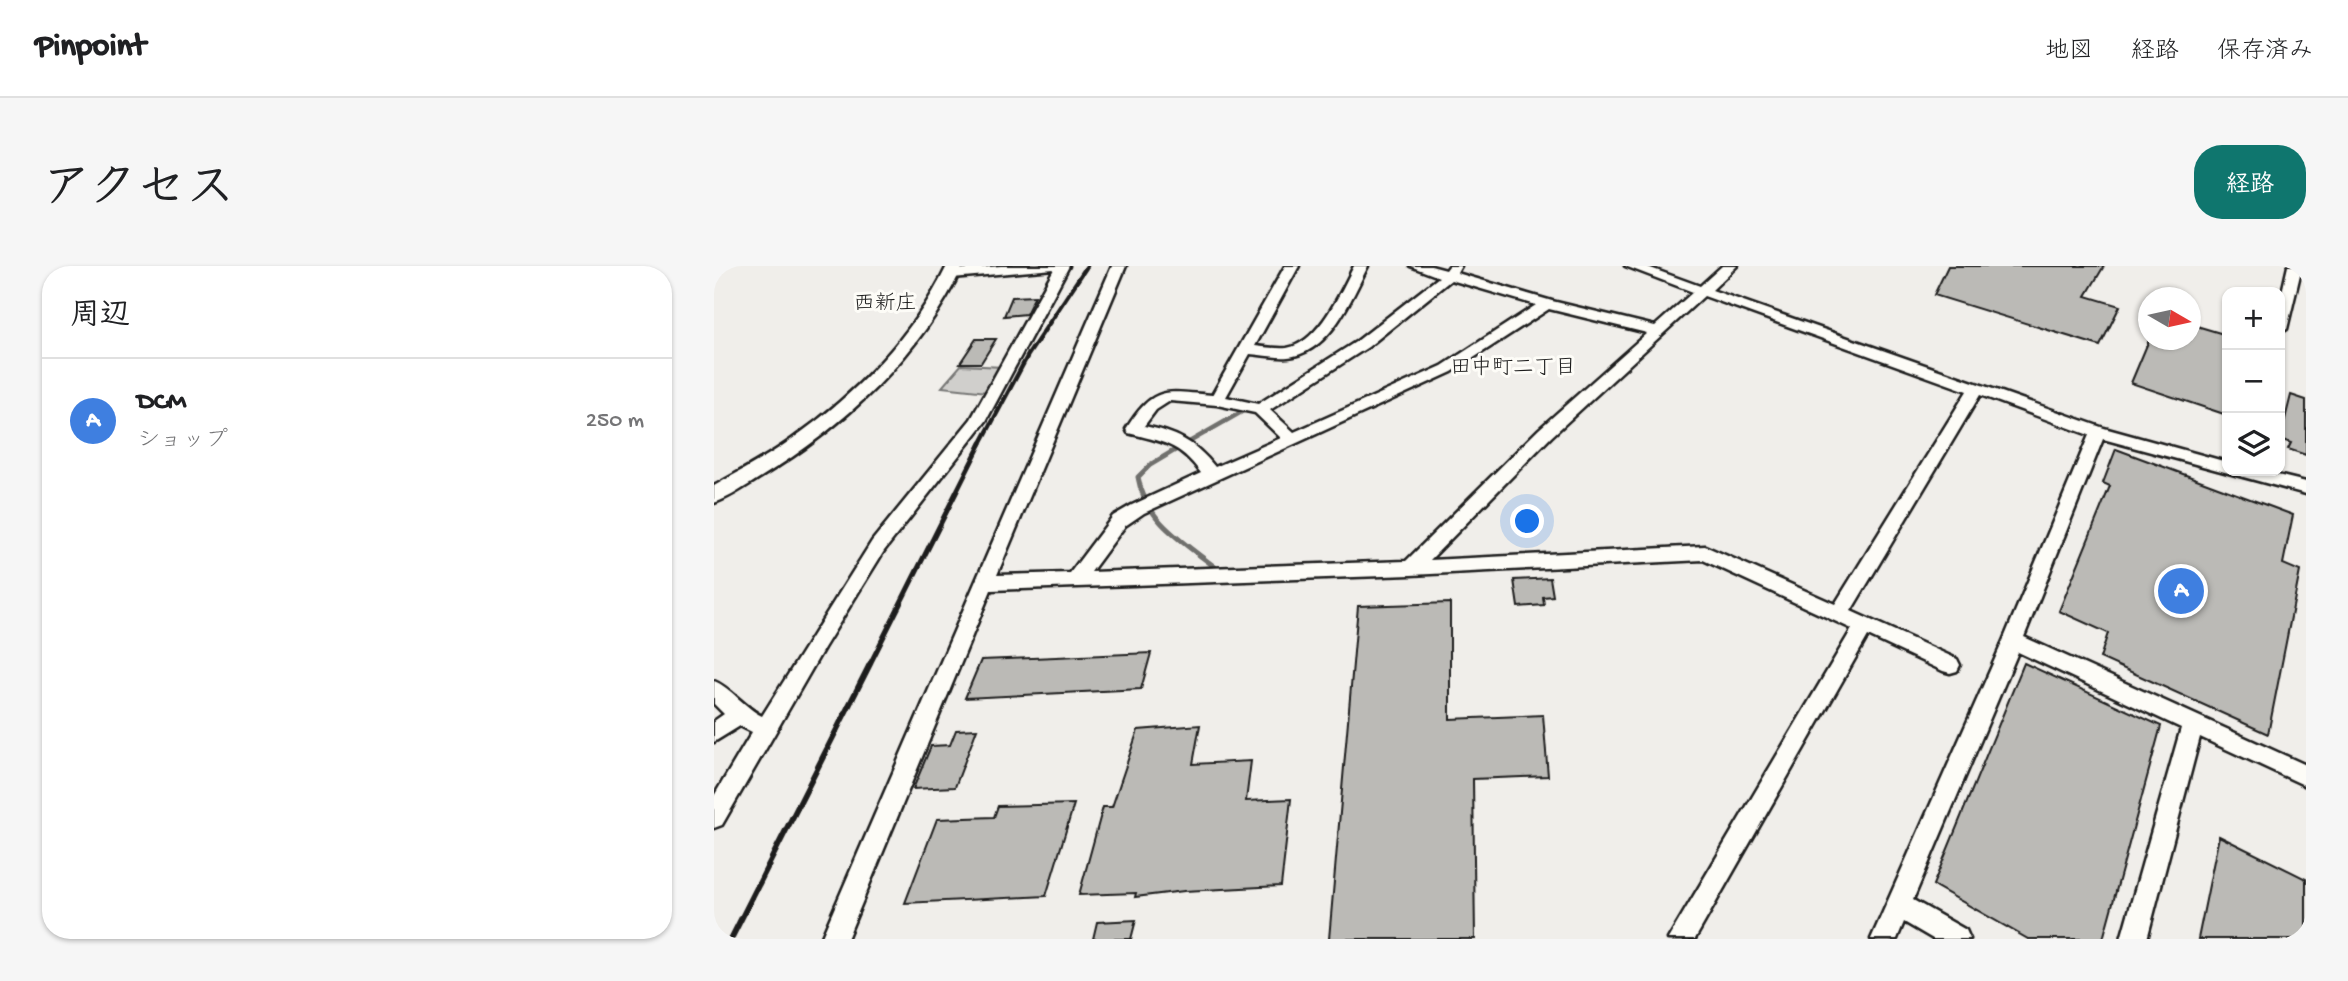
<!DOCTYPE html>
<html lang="ja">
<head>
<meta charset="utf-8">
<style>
  body { margin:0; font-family:"Gochi Hand","Klee One",sans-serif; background:#f6f6f6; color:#202124 }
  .controls { position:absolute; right:21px; top:21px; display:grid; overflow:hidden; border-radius:14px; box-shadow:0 2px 5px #0004 }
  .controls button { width:63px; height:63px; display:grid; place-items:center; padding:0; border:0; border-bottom:2px solid #e0e0e0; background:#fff; color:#202124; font:35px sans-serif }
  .compass { position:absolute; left:1424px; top:21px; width:63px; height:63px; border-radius:50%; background:#fff; box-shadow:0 2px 5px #0004; rotate:99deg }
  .you { position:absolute; left:814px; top:256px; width:24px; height:24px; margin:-18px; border:5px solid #fff; border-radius:50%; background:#1a73e8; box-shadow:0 0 0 10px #1a73e833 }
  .badge { display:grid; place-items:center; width:46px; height:46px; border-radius:50%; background:#0f766e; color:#fff; font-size:23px; font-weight:700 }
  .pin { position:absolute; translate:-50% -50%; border:4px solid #fff; box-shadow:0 2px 7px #0006 }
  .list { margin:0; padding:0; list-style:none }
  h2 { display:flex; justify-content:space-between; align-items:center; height:91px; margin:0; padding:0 28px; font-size:30px }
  h2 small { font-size:23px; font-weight:400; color:#757577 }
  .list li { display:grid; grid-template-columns:46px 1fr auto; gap:21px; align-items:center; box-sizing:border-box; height:126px; padding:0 28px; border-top:2px solid #e0e0e0 }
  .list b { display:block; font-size:26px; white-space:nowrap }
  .list p { margin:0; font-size:23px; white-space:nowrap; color:#757577 }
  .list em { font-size:23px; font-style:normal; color:#757577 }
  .icon { flex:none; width:38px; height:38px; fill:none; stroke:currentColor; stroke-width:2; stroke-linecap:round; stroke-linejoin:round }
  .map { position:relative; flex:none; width:1592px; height:673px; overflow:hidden; border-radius:28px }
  header { display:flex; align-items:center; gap:42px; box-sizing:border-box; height:98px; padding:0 35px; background:#fff; border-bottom:2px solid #e0e0e0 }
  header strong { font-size:33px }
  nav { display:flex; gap:38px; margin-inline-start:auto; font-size:24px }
  .intro { display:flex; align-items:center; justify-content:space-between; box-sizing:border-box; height:168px; padding:0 42px }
  h1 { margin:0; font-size:49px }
  .button { padding:18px 32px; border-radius:28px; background:#0f766e; color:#fff; font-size:24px; font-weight:700 }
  main { display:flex; gap:42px; padding:0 42px }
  aside { flex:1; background:#fff; border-radius:28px; box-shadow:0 2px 5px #0004 }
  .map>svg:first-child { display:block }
  .green { fill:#d0cfcc; stroke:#767674; stroke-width:2 }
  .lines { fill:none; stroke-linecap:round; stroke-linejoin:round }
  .stream-far1 { stroke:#706f6d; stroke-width:4.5 }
  .stream { stroke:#706f6d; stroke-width:5 }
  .building { fill:#bbbab6; stroke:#1c1c1c; stroke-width:2 }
  .minor-casing { stroke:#1c1c1c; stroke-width:5 }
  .major-casing { stroke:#1c1c1c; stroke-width:5 }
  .minor { fill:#fdfcf7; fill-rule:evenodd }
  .major { fill:#fdfcf7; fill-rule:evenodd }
  .rail-far2 { stroke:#1c1c1c; stroke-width:4.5 }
  .rail-far1 { stroke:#1c1c1c; stroke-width:5 }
  .rail { stroke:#1c1c1c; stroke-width:6 }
  .labels { text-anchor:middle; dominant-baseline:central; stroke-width:6; stroke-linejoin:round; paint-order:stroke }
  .far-neighbourhood-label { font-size:21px; fill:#1c1c1c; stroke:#fdfcf7 }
</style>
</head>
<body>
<header>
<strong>Pinpoint</strong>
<nav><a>地図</a><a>経路</a><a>保存済み</a></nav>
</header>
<div class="intro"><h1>アクセス</h1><a class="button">経路</a></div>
<main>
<aside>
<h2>周辺<small></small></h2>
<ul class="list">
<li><span class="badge" style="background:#3f7fe0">A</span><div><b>DCM</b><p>ショップ</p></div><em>250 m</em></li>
</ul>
</aside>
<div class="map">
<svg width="1592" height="673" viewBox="0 0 1592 673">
  <rect width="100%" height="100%" fill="#f0eeea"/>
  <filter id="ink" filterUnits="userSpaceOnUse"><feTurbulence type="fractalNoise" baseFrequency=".0143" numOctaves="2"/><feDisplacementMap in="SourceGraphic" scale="14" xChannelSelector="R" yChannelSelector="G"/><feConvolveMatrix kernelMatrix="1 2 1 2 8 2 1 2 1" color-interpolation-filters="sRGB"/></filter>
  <g filter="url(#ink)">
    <path class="green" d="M247,99L289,101L273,126L228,121Z"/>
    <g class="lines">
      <path class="stream-far1" d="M470,179L531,144"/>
      <path class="stream" d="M473,177L436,199L424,211C431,254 469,276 501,301"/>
    </g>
    <g class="building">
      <path d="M1234,0H1390L1372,30L1406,40L1386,80L1220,29Z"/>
      <path d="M321,30L312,48L290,50L298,31Z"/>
      <path d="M1476,58L1513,69V149L1417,117L1435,74H1476Z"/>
      <path d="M262,73H282L267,97H246Z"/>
      <path d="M1577,129L1592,134V189L1574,183L1577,177L1566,173Z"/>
      <path d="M1402,183L1579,249L1569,298L1586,305L1554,468L1386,392L1394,367L1345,345L1396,220L1389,217Z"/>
      <path d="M836,312L839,330L829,331L830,339L804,341L800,314Z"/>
      <path d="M736,337V453L829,449L834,510L759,513L761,673H615L644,340Z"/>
      <path d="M437,387L427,423L251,432L267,394Z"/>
      <path d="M1310,397L1447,460L1389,673H1314L1219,619Z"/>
      <path d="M486,459L479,498L537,495L532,535L577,533L567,620L470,625L421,631L422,627L365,629L389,541H398L424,464Z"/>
      <path d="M263,463L241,521L199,523L217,480L236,479L242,464Z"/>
      <path d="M360,538L332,630L191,637L223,553L280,551L284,540Z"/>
      <path d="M1505,570L1592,613V673H1484Z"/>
      <path d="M422,654L417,673H379L383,656Z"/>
    </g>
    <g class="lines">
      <g class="minor-casing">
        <g id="minor">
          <path d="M287,0H355L272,155L170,285L110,382L8,559L0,562V530L38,466L26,460L0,476V455L10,448L0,438V415C16,421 30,441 48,450L158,275L257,153L340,3L238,12L231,8L238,4Z"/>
          <path d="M398,0H412L283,309L356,307L399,250L418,239L487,207C465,177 449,176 414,167L412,163C440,119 450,125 498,129L571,0H585L541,80C551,81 563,83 573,82C605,77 627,25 640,0H654C637,33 617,86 574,91C562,92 549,89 536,88L512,131L544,138L643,75L725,11L696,0H717L732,4L735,0H747L743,7L838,35L941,60L979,26L911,0H931L986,20L1008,0H1023L998,24L1390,162L1513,196V205H1547L1592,216V228L1389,173L1310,371L1592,499V520L1486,471L1433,673H1407L1467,462L1304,386L1199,634L1252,664L1256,673H1219L1190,656L1183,673H1157L1289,375L1375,169L1266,129L1137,345L1243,393L1246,399L1243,405L1236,407L1229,405L1154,370L981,673H954L1138,363L989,294L697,309L277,324L133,673H107ZM737,14L822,39L728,100L580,166L556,144L654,81ZM990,30L1253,125L1121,338L991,280L716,294L837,171ZM835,43L933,67L825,163L692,295L377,306L411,260L430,247L738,106ZM456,135L503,139L541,147L567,172L501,201C481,176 462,166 430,160L442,144Z"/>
          <path d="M1574,0H1588L1573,63L1566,67V35Z"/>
        </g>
      </g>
      <g class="major-casing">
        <path id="major" d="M233,0H249C207,89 130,161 47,211C32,220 16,232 0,237V220C26,205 53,191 78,173C141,129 199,70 233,0Z"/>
      </g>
      <use href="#minor" class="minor"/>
      <use href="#major" class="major"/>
      <path class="rail-far2" d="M266,179L314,89L373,0"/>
      <path class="rail-far1" d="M155,400L267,177"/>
      <path class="rail" d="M17,673L156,398"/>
    </g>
  </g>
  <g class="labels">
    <g class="far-neighbourhood-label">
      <text x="171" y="39">西新庄</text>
      <text x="799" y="103">田中町二丁目</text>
    </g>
  </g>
</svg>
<div class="controls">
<button>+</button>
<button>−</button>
<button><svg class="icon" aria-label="layers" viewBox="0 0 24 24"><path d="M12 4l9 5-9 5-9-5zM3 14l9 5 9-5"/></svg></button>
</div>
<svg class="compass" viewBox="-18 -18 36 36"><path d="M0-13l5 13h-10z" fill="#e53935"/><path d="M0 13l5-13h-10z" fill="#757577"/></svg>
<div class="you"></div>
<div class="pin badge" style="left:1467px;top:325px;background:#3f7fe0">A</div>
</div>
</main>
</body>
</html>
